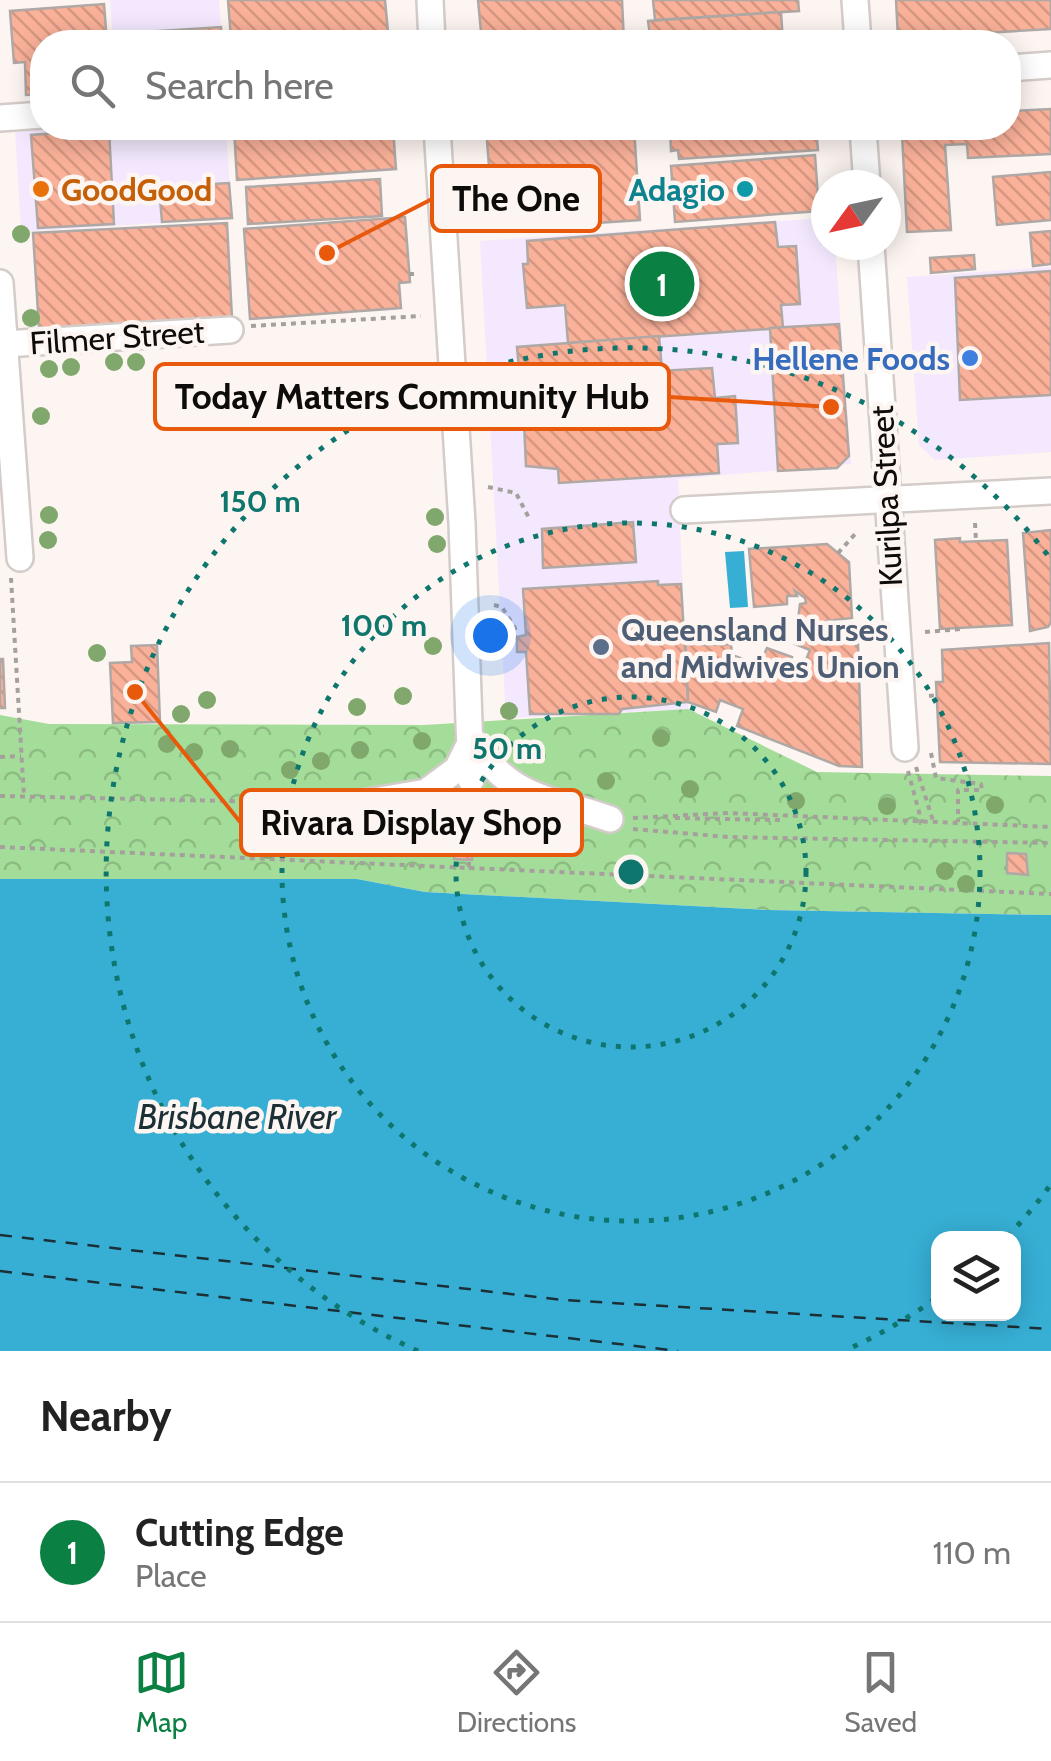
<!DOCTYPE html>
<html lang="en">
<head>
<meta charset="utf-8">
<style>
  body { margin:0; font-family:Cabin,sans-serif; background:#f2f2f2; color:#222 }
  .controls { position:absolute; right:30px; bottom:30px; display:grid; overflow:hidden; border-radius:20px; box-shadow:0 5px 25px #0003 }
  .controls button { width:90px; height:90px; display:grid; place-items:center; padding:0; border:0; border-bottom:2px solid #e0e0e0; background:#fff; color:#222; font:50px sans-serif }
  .compass { position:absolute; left:811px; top:170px; width:90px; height:90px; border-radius:50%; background:#fff; box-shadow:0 5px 25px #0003; rotate:237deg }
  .you { position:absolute; left:490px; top:635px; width:35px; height:35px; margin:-25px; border:8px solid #fff; border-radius:50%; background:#1a73e8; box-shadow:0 0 0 15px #1a73e833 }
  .badge { display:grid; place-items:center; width:65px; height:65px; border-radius:50%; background:#0b8043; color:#fff; font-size:32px; font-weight:700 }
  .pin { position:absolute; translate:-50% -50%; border:5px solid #fff; box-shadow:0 2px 10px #0006 }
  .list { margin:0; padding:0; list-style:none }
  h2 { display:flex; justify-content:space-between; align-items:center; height:130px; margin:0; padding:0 40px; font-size:42px }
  h2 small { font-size:32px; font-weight:400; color:#767676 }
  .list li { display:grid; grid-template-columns:65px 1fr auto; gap:30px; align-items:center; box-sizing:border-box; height:140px; padding:0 40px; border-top:2px solid #e0e0e0 }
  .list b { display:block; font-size:38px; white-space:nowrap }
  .list p { margin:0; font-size:32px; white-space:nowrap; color:#767676 }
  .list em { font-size:32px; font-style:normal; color:#767676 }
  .icon { flex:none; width:55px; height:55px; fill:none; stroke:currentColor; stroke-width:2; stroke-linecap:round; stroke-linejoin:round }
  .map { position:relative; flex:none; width:1051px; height:1351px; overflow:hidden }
  .search { position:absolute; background:#fff; box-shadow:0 5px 25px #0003; left:30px; right:30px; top:30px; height:110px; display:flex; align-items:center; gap:25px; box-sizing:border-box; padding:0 35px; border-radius:40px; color:#767676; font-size:38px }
  .sheet { height:270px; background:#fff }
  nav { display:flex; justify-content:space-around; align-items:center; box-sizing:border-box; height:140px; border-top:2px solid #e0e0e0; background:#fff; font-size:28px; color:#767676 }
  nav a { display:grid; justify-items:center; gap:5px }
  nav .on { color:#0b8043 }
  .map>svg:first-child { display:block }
  .commercial { fill:#f3e8fd }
  .park { fill:url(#park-crowns) }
  .pitch { fill:#a4dd99 }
  .water { fill:#37afd5; fill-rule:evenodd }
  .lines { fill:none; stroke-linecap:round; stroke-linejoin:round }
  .ferry { stroke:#1b2f36; stroke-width:2.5; stroke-dasharray:12 10; stroke-linecap:butt }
  .building { fill:url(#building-back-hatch); stroke:#afa8a5; stroke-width:2.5 }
  .minor-casing { stroke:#d3ccc8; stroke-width:30 }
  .path { stroke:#a6a09d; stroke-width:4; stroke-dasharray:5 5; stroke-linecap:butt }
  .minor { stroke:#fff; stroke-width:25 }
  .tree { fill:#80a76c }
  .ring { fill:none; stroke:#0f766e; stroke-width:5; stroke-dasharray:5 10 }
  .food-dot { fill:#e8710a; stroke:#fdf5f1; stroke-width:4 }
  .culture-dot { fill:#0f9aa8; stroke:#fdf5f1; stroke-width:4 }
  .shop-dot { fill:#3f7fe0; stroke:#fdf5f1; stroke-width:4 }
  .service-dot { fill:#5c6f8a; stroke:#fdf5f1; stroke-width:4 }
  .labels { text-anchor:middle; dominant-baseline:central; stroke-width:9; stroke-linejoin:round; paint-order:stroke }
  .food-label { font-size:32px; font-weight:bold; fill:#c56008; stroke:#fdf5f1; text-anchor:start }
  .culture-label { font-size:32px; font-weight:bold; fill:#0d838f; stroke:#fdf5f1; text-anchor:end }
  .street-label { font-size:32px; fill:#0e0c0b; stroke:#fdf5f1 }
  .shop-label { font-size:32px; font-weight:bold; fill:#366cbe; stroke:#fdf5f1; text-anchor:end }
  .service-label { font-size:32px; font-weight:bold; fill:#4e5e75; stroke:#fdf5f1; text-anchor:start }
  .water-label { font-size:35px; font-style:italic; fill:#1b2f36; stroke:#fdf5f1 }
  .centre { fill:#0f766e; stroke:#fdf5f1; stroke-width:5 }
  .ring-label { font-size:30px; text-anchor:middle; font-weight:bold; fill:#0f766e; stroke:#fdf5f1; stroke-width:9; stroke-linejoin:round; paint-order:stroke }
  .leader { fill:none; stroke:#e8590c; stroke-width:4 }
  .callout-dot { fill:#e8590c; stroke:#fdf5f1; stroke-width:4 }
  .callout { fill:#fdf5f1; stroke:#e8590c; stroke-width:4 }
  .callout-label { font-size:35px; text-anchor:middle; font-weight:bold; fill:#0e0c0b }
</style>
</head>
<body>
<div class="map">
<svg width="1051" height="1351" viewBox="0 0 1051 1351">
  <defs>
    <pattern id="park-crowns" width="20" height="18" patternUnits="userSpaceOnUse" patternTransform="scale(2.5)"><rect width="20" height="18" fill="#a4dd99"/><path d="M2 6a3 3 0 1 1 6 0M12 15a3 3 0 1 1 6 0" fill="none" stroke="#8cbc82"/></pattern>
    <pattern id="building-back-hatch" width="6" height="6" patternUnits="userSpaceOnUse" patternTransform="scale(2.5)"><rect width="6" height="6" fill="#fab199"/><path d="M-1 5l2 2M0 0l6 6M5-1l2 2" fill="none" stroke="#d59782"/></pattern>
  </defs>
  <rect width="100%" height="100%" fill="#fdf5f1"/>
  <g class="commercial">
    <path d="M110,0H219L222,42H113Z"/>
    <path d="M226,128L232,218L21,232L15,129Z"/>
    <path d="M826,218V245H835L851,464L678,479L688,709L506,718L480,241Z"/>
    <path d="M1051,267V452L935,460L919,445L907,277Z"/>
  </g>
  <path class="park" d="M688,709L817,772L1051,776V915L768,910L425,892L357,879H0V715L49,724L424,725Z"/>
  <path class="pitch" d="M313,819L349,820L348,859L311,857Z"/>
  <g class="water">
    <path d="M744,551L748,607L730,608L725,552Z"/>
    <path d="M0,879H357L425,892L768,910L1051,915V1351H0ZM938,1238H1014V1314H938Z"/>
  </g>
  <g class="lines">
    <g class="ferry">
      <path d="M0,1235L563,1300L1051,1329"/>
      <path d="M0,1271L678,1351"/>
    </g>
  </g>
  <g class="building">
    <path d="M228,0H385L388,32L231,39Z"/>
    <path d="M478,0H622L624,42H482Z"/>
    <path d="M653,0H798L799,11L655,20Z"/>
    <path d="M896,0H1051V29L898,38Z"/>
    <path d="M104,4L107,42H42V94L26,95L25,62L14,63L10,11Z"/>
    <path d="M781,12L783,42H651L648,21Z"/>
    <path d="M221,27L222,42H114V34Z"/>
    <path d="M1051,109V154L968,158L967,144L945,145L951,230L907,232L902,134L908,128H1008V111Z"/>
    <path d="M234,128H393L396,169L237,180Z"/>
    <path d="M486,128H634L640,220L494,230Z"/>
    <path d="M670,128H816L818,150L679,159L678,150L671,151Z"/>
    <path d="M109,129L114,224L38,228L31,135Z"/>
    <path d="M815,155L819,211L675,222L671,166Z"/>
    <path d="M1051,172V220L997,225L993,177Z"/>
    <path d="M380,179L382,216L248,224L246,187Z"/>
    <path d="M229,183L232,218L162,222L159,187Z"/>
    <path d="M405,217L410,282L399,283L401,308L250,319L244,229Z"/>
    <path d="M775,222L778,247L796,246L800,304L781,305L783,328L568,343L565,305L527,308L523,264H528L527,241Z"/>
    <path d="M227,223L232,318L39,328L33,233Z"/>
    <path d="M1051,231V264L1033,266L1030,233Z"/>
    <path d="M974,255L975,269L931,273L930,258Z"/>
    <path d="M1051,271V395L960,400L955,278Z"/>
    <path d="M839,324L849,456L837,468L778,471L770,328Z"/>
    <path d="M659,336L662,370L520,380L517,347Z"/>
    <path d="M712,368L715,398L735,396L738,443L717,444L719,473L559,483L558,469L526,466L523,401L551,393L550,377Z"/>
    <path d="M633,522L636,562L543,568L542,529Z"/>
    <path d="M1051,530V622L1048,627L1030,631L1023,533Z"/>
    <path d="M960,538V542L1007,540L1012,625L940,629L935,540Z"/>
    <path d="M827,544L849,562L852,618L826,621L853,631L854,644H858L862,767L839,766L737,726L743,709L720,700L716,712L688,702L685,635L701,633L702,645L731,644L732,655L759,665L767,648L792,657L786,674L798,679L810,650L795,644L801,630L797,628L800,604L806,603L805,598L795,591L797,596H787V604L754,607L749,549Z"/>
    <path d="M658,581V585L681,584L688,702L622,709L619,714H530L526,652H517V637L526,635L523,589Z"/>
    <path d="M1049,643L1051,764L940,762L936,682H943L942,650Z"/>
    <path d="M157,645L160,722L113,723L110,663L132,662L131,646Z"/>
    <path d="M0,659H3L5,708H0Z"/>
    <path d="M455,838L473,839L472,860L454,859Z"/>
    <path d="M1007,853L1026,854L1028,875L1007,873Z"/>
  </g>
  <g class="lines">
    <g class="minor-casing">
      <g id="minor">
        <path d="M430,0L432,42"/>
        <path d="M855,0L858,42"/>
        <path d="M1008,68L1051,65"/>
        <path d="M0,118L42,115"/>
        <path d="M437,128L462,523L471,780"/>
        <path d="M863,128L867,185"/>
        <path d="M871,245L905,748"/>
        <path d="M0,283L20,558"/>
        <path d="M4,344L230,330"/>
        <path d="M684,510L1051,491"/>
        <path d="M471,738C510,800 545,796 610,819"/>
        <path d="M345,806L426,792L457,769L468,747"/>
      </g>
    </g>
    <g class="path">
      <path d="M469,174L490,173"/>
      <path d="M469,180L490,179"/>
      <path d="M409,274H418"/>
      <path d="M251,326L421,316"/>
      <path d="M488,487L516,493L530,520"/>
      <path d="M975,523L976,541"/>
      <path d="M838,553L857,532"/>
      <path d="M11,578L24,797"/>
      <path d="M494,605L502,607L515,628V640"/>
      <path d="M925,632L961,629"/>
      <path d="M497,641L517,640"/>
      <path d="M929,696L937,695"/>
      <path d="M931,753L936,778L981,784L982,790H958V822"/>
      <path d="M0,757L21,756"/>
      <path d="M916,767L934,824"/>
      <path d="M908,771L922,823"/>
      <path d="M0,796L320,803"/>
      <path d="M495,802L502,821"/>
      <path d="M428,818L534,822"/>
      <path d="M633,818L728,813L1051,827"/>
      <path d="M675,818L780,820"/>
      <path d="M633,829L728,837L1051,843"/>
      <path d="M0,847L1051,894"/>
      <path d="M469,867V831"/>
    </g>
    <use href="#minor" class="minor"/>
  </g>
  <g class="tree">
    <circle cx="21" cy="234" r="9"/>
    <circle cx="31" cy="318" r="9"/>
    <circle cx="114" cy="362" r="9"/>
    <circle cx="136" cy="362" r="9"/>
    <circle cx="71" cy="367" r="9"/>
    <circle cx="49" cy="369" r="9"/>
    <circle cx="41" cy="416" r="9"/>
    <circle cx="49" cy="515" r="9"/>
    <circle cx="435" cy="517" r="9"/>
    <circle cx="48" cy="540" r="9"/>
    <circle cx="437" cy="544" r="9"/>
    <circle cx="433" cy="646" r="9"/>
    <circle cx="97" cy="653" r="9"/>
    <circle cx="403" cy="696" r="9"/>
    <circle cx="207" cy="700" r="9"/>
    <circle cx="357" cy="707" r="9"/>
    <circle cx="509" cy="711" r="9"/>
    <circle cx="181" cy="714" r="9"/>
    <circle cx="661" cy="738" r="9"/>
    <circle cx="422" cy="741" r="9"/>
    <circle cx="167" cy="744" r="9"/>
    <circle cx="230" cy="749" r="9"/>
    <circle cx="360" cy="750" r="9"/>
    <circle cx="194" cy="752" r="9"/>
    <circle cx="321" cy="761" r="9"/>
    <circle cx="290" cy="770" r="9"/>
    <circle cx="606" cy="781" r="9"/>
    <circle cx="690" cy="789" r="9"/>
    <circle cx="796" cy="801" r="9"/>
    <circle cx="995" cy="805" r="9"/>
    <circle cx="887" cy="806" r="9"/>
    <circle cx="268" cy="850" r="9"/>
    <circle cx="945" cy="871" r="9"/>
    <circle cx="966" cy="884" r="9"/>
  </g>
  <g class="ring">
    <circle cx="631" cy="872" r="175"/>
    <circle cx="631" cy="872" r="349"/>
    <path d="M1049 1187A524 524 0 0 1 1008 1236M935 1299A524 524 0 0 1 844 1351M418 1351A524 524 0 1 1 1049 557"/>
  </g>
  <circle class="food-dot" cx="41" cy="189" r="10"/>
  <circle class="culture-dot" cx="745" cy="189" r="10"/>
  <circle class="shop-dot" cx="970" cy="358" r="10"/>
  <circle class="service-dot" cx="601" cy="647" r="10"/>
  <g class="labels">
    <g class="food-label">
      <text x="61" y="189">GoodGood</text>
    </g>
    <g class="culture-label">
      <text x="725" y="189">Adagio</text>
    </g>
    <g class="street-label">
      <text transform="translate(117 337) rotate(-4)">Filmer Street</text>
      <text transform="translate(886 496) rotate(-93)">Kurilpa Street</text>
    </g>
    <g class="shop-label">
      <text x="950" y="358">Hellene Foods</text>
    </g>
    <g class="service-label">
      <text x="621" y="629">Queensland Nurses<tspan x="621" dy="37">and Midwives Union</tspan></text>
    </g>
    <g class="water-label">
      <text x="237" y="1116">Brisbane River</text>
    </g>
  </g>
  <circle cx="631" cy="872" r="15" class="centre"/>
  <g class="ring-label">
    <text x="260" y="512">150 m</text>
    <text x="384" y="636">100 m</text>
    <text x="507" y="759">50 m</text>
  </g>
  <path class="leader" d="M327 253L432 199M831 407L669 397M135 692L241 823"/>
  <g class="callout-dot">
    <circle cx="327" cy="253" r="10"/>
    <circle cx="831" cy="407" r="10"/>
    <circle cx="135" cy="692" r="10"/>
  </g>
  <g class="callout">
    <rect x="432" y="166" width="168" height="65" rx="10"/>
    <rect x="155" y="364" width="514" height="65" rx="10"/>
    <rect x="241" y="790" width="341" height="65" rx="10"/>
  </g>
  <g class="callout-label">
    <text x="516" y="211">The One</text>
    <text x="412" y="409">Today Matters Community Hub</text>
    <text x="411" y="835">Rivara Display Shop</text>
  </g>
</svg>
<div class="controls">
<button><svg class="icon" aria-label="layers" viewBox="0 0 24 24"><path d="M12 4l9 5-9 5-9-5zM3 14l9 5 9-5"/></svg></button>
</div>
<svg class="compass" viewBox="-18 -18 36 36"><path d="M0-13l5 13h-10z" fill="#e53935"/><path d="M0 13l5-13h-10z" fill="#767676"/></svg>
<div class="you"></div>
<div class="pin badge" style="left:662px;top:284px">1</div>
<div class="search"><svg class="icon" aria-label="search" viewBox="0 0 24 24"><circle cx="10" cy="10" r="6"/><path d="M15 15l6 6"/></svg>Search here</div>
</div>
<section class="sheet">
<h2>Nearby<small></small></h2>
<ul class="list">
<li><span class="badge">1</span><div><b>Cutting Edge</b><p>Place</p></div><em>110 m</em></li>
</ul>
</section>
<nav>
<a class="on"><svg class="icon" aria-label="map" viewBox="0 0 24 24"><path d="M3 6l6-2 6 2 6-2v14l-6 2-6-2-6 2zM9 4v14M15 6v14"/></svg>Map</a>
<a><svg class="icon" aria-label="directions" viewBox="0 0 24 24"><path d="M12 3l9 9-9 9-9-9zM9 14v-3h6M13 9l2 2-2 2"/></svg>Directions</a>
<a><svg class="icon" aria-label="saved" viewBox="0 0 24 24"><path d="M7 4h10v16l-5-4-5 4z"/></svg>Saved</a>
</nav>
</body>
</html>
